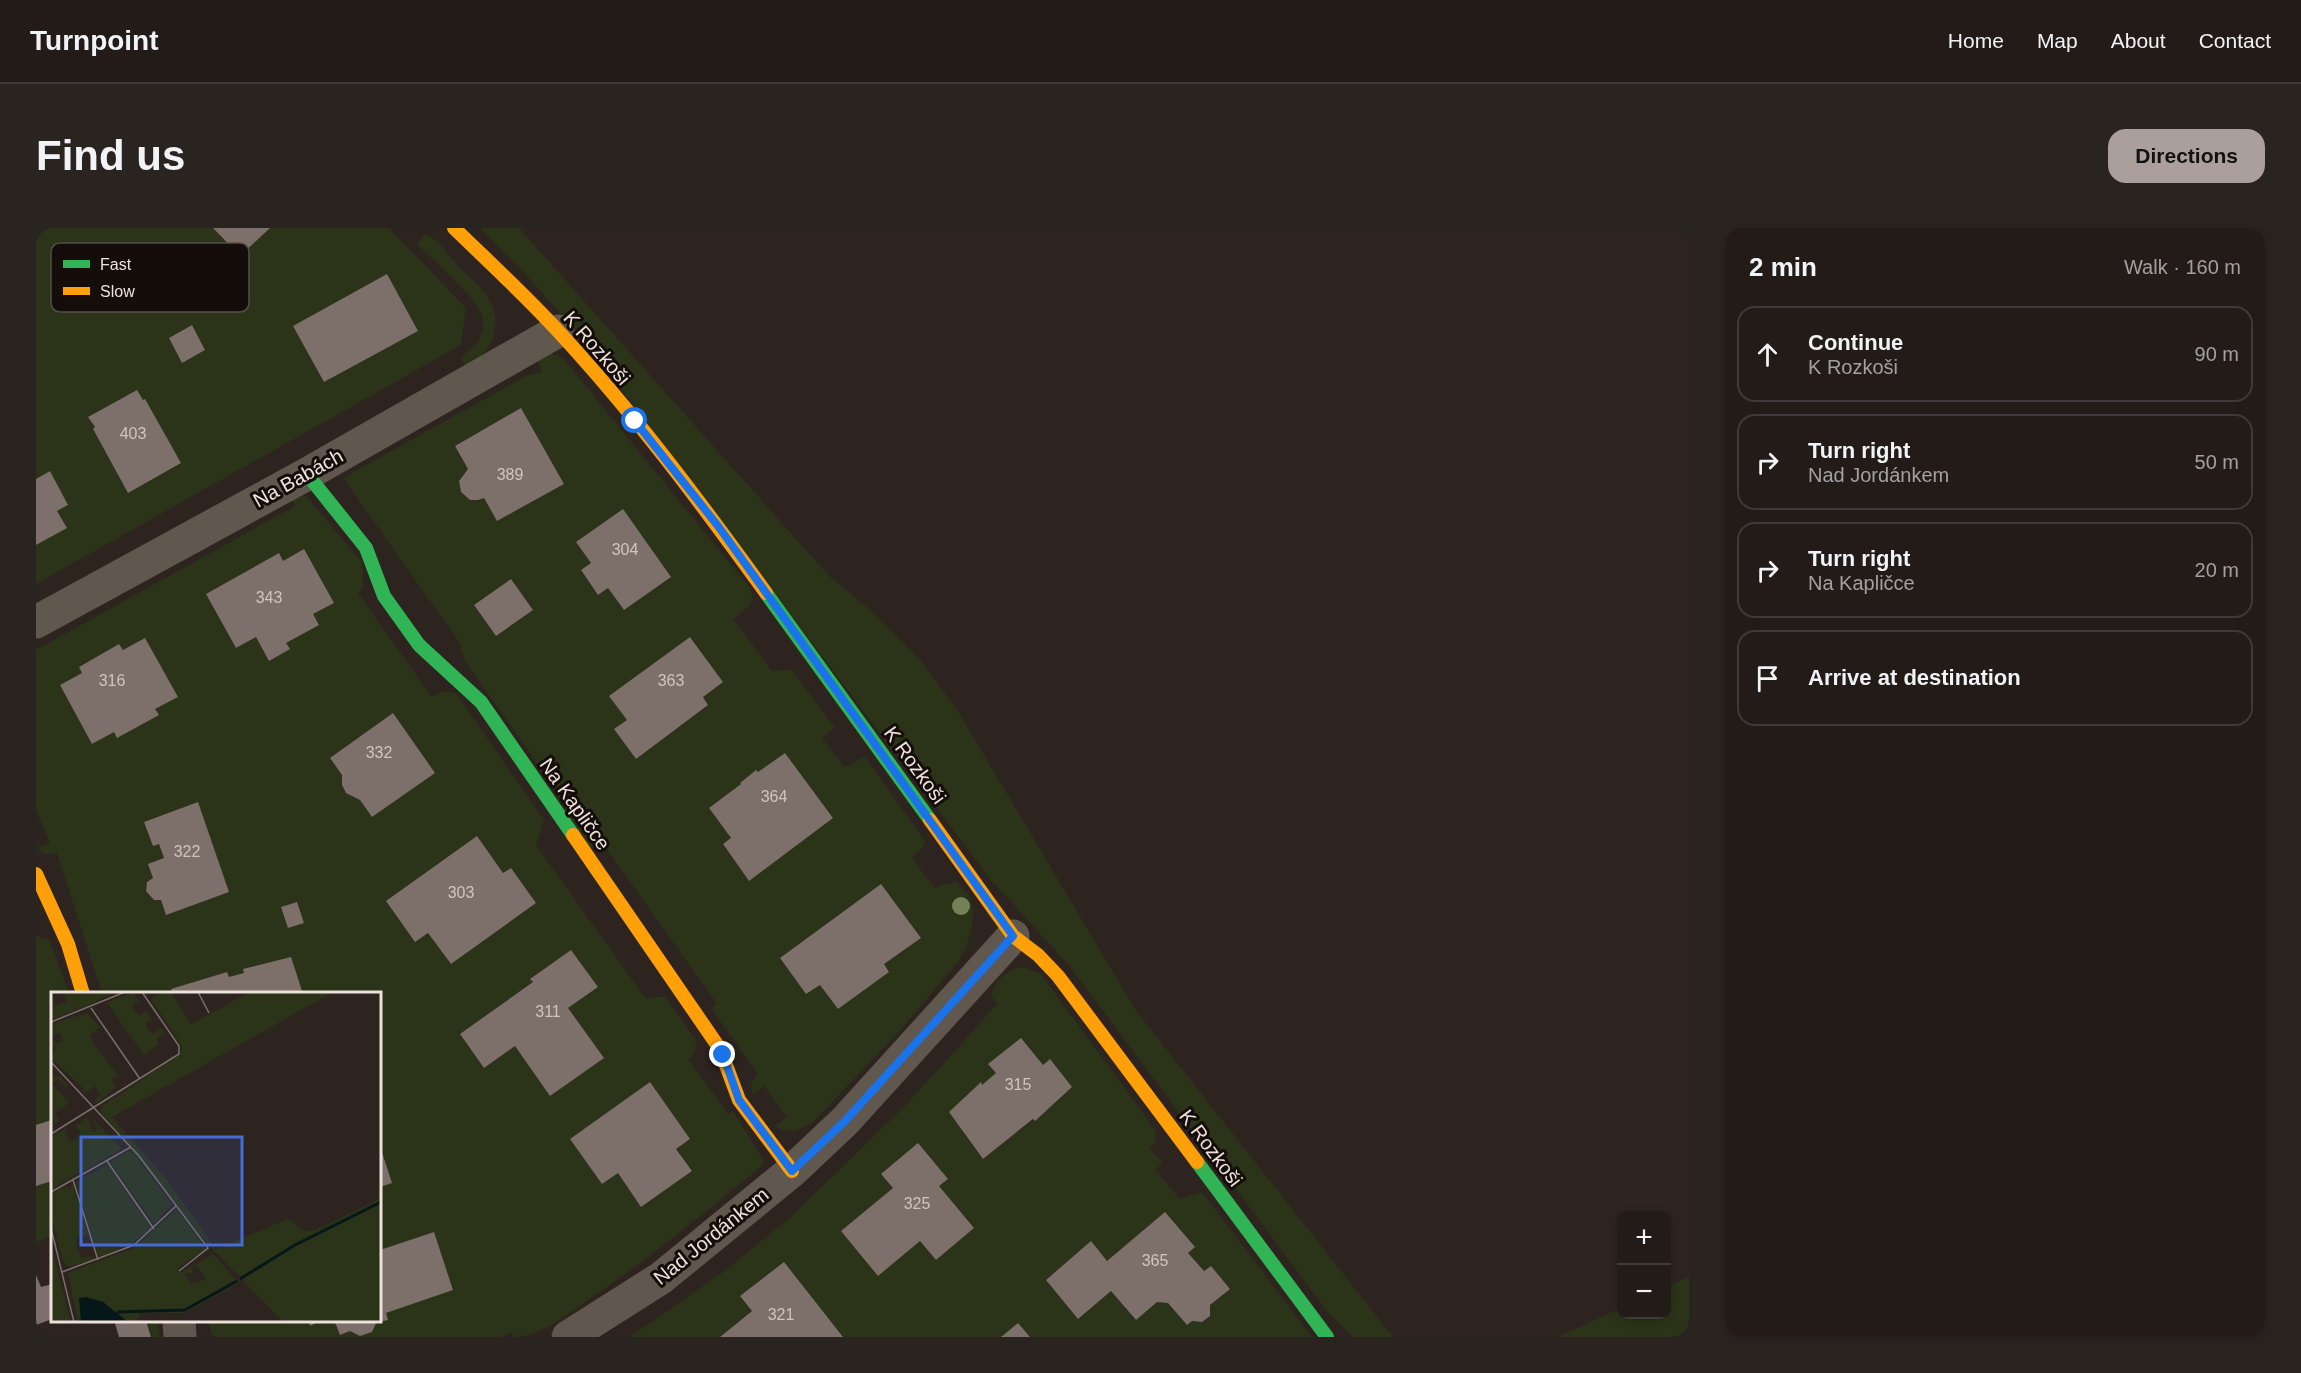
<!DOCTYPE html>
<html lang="en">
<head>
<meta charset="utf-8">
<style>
  body { margin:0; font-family:Arial,sans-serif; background:#2a2421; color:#f1f3f6 }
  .controls { position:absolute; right:18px; bottom:18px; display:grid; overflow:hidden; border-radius:12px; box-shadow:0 3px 9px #0003 }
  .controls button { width:54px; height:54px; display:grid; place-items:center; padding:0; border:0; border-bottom:2px solid #3f3937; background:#221b18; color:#f1f3f6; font:30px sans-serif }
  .stop { position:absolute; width:18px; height:18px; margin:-14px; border:4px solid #1a73e8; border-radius:50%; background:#fff }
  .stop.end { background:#1a73e8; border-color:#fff; box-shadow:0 2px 6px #0008 }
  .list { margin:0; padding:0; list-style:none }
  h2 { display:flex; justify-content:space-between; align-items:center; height:78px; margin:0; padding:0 24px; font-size:26px }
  h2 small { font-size:20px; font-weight:400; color:#a2a1a2 }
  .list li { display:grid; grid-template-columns:39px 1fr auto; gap:18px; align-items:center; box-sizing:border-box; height:96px; margin:0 12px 12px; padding:0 12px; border:2px solid #3f3937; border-radius:18px }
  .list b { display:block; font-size:22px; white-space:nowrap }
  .list p { margin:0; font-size:20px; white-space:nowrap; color:#a2a1a2 }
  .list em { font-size:20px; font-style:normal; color:#a2a1a2 }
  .icon { flex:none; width:33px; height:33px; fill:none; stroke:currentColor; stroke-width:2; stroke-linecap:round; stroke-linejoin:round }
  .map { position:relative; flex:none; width:1653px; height:1109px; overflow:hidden; border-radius:18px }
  header { display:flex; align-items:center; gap:36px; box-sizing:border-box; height:84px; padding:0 30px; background:#221b18; border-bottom:2px solid #3f3937 }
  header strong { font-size:28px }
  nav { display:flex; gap:33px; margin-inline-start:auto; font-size:21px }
  .intro { display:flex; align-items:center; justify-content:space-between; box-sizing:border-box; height:144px; padding:0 36px }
  h1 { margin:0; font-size:42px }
  .button { padding:15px 27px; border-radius:18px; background:#aa9f9a; color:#111; font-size:21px; font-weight:700 }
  main { display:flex; gap:36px; padding:0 36px }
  aside { flex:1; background:#221b18; border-radius:18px; box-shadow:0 3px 9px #0003 }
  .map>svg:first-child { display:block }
  .green { fill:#2b3418; fill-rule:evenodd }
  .building { fill:#7d6f69 }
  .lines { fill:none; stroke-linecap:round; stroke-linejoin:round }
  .street { stroke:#60584e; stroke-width:33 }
  .fast { stroke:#30b455; stroke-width:14 }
  .slow { stroke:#ff9f0a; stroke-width:14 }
  .tree { fill:#748058 }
  .route { stroke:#1a73e8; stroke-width:8 }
  .labels { text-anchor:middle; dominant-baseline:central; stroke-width:6; stroke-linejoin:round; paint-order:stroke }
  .number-label { font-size:16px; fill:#d1c4bf }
  .street-label { font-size:20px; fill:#ede1dc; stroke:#150d0a }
  .inset-river { fill:none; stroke:#061719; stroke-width:3 }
  .inset-road { fill:none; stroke:#7a706b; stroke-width:1.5 }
  .view { fill:#476bd9; fill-opacity:0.15; stroke:#476bd9; stroke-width:3 }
  .inset-edge { fill:none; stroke:#ede1dc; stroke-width:3 }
  .key { fill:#150d0a; stroke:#564d49; stroke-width:1.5 }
  .key-label { font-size:16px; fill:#ede1dc }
</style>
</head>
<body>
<header>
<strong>Turnpoint</strong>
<nav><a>Home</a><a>Map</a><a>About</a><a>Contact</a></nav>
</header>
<div class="intro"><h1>Find us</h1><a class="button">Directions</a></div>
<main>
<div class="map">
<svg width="1653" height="1109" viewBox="0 0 1653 1109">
  <rect width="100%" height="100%" fill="#2d2420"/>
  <g class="green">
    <path d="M0,0H177L204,28L234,0H353L430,80L425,117L0,356V317L31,300L21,283L32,277L14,243L0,251ZM351,47L382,103L288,154ZM155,97L169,122L146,134L133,110ZM101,162L107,172H109L145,235L92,265L57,201L59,199L52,189Z"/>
    <path d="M444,0H483L793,348L838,385L886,434L921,482L1101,784L1357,1109H1318L1294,1087L1031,735L954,651L551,116L494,51Z"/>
    <path d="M390,6C403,12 414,29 423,39C434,49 447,60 454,73C469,100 452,125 431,141L425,129L441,116L447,101V88L433,67L381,16Z"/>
    <path d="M516,125L527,130L714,360L717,372L711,380L697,391L736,443L756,442L799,500L786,510L808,539L829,529L889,613L887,619L876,630L899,661L908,656L921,654L933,668L937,684L936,698L930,720L921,735L861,806L777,894C765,901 752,908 739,898L751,889L728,858L716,866L715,856L722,846L677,783V779L681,775L679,773L565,613L552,623L514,552L519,548L510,536L505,540L430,435L424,420L426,418L307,250L490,148L506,144L500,130ZM485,180L528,256L461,293L448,270C434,276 423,267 423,253L432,241L419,218ZM587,282L634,349L588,382L572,360L562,367L545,343L555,335L540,314ZM475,351L497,382L460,408L438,377ZM655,409L687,454L667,469L672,477L600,530L591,492L574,468ZM749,525L797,590L713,652L687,617L695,610L673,580L705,556L704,554L720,542L722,544ZM845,656L884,710L848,736L853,744L802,781L784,757L770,766L744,730Z"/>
    <path d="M270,268L326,334L327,359L322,365L396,469L406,463L420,465L508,592L500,617L610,771L617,769H629L660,812L659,824L652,831L692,886L697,883L728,933L727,937C671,983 615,1029 555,1070C532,1085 506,1109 478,1109L475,1104L465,1109H177L172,1093H273L274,1098L285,1093H298L304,1107L314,1103L324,1108L336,1104L340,1095L352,1092L350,1085L417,1062L398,1004L344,1022V959L356,955L344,917V766L267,765L229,735L208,741V745L193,749L191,744L136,761L137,765H66L21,625L8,626L1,620L14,615L0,581V422L259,278L254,269ZM243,325L247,333L298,375L277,386L283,396L250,415L253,421L233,433L220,409L200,420L170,366ZM109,410L141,469L119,481L122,487L78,504L56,515L24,457L46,445L43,439L83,416L87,422ZM356,486L399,545L336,589L324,572L310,565L306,557V547L294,530ZM162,575L193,664L131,686L125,672H118L110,663L111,654L117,650L128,630L123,616L117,618L108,594ZM441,608L467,645L475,640L500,675L415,736L392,705ZM261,674L268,695L246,679ZM535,722L562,759L532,780L567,830L514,868L479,818L448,840L424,806L497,754L495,750ZM614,855L654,911L640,921L656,943L606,979L582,945L566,956L534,911Z"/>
    <path d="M0,708L13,711L33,765L16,766V896L15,892L0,897Z"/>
    <path d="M985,739L1004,745L1120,903L1119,914L1114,920L1127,935L1119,942L1144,971L1166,964L1276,1109H994L982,1095L965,1109H807L705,1069L716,1083L684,1109H594L690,1042L756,988L872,875L961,776L955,767C958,752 971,743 985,739ZM1014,831L1023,872L947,931L926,903L928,869L944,855L946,857L960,845L953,837H1007ZM845,946L903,958L938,1000L900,1032L884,1013L806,1003L857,960ZM1055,1014L1071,1033L1158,1019L1152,1025L1168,1043L1175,1039L1194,1061L1174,1077V1088L1166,1094L1156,1093L1151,1097L1132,1075L1121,1074L1099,1092L1075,1063L1042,1091L1010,1052Z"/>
    <path d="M16,953V1009L0,1014V958Z"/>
    <path d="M1653,1049V1109H1522L1585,1080L1586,1086H1630L1631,1059Z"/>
    <path d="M111,1093H128L122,1098L125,1109H116Z"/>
  </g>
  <g class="building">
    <path d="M177,0H234L204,28Z"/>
    <path d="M351,46L382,103L288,154L257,98Z"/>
    <path d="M156,97L169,122L146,135L133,110Z"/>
    <path d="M101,162L107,172L109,171L145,235L92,265L57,201L59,199L52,189Z"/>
    <path d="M485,180L528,256L461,293L448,270L442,272H434L425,264L423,253L432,241L419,218Z"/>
    <path d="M14,243L32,277L21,283L31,300L0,317V251Z"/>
    <path d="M587,281L635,349L588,382L572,360L562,367L545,342L555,335L540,314Z"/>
    <path d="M268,321L298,375L277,386L283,397L250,415L254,421L233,433L220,409L200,420L170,366L243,325L247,333Z"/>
    <path d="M475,351L497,382L460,408L438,377Z"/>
    <path d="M654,409L687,454L667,469L672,477L600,531L578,501L591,492L573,468Z"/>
    <path d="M109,410L142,469L119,481L123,487L81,510L78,504L56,516L24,457L46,445L43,439L83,416L87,422Z"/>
    <path d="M357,485L399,545L336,589L324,572L310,565L306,557V547L294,530Z"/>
    <path d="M749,525L797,590L713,653L687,616L695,610L673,580L705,556L704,555L720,542L722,544Z"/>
    <path d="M162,574L193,664L130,687L125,672H118L110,663L111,654L117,650L112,636L128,630L123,616L117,618L108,594Z"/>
    <path d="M441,608L467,645L475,640L500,675L415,736L392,705L379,714L350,673Z"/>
    <path d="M845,656L885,710L848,736L853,744L802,781L784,757L770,766L744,730Z"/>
    <path d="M261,674L268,695L252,700L245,679Z"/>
    <path d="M535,722L562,759L532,780L568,830L514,868L479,818L448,840L424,806L497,754L494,751Z"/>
    <path d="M255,729L267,766H137L135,761L191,744L193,749L208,745L207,741Z"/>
    <path d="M985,810L1007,837L1014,831L1036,859L999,893L997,891L947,931L913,884L945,854L946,857L960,845L952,836Z"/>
    <path d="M614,854L654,911L640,921L656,943L605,979L582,945L566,956L534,911Z"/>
    <path d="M15,892L16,953L0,958V897Z"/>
    <path d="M882,915L912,951L903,958L938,1000L900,1032L884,1013L842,1048L805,1003L857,960L845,946Z"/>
    <path d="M344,918L356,955L344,959Z"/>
    <path d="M1129,984L1159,1019L1152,1025L1168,1043L1175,1038L1194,1061L1174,1077V1088L1166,1094L1156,1093L1151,1097L1132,1075L1121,1074L1100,1092L1075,1063L1042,1091L1010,1052L1055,1013L1071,1033Z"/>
    <path d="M398,1004L417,1062L350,1085L352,1092L340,1095L336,1104L324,1108L314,1103L304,1107L298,1092H344V1022Z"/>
    <path d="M748,1034L807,1109H684L716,1083L704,1068Z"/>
    <path d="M0,1047L5,1059L16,1056V1091L0,1097Z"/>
    <path d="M78,1092H110L115,1109H83Z"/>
    <path d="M273,1092H284V1093L274,1098Z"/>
    <path d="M982,1095L994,1109H965Z"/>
  </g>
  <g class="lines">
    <g class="street">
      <path d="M0,394L271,246L522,103"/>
      <path d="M143,1092L144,1109"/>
      <path d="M532,1109L625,1050L756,943L809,893L977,708"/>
    </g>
    <g class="fast">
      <path d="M271,246L330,320L348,368L383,417L445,474L537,607"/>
      <path d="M730,365L894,592"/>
      <path d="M1161,934L1291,1109"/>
    </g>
    <g class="slow">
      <path d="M418,0C453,34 489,67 522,103C598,185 665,275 730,365"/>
      <path d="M894,592L977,708L1002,727L1022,748L1161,934"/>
      <path d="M537,607L684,821L703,872L756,943"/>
      <path d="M0,646L32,716L47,766"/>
    </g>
  </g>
  <circle class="tree" cx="925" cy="678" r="9"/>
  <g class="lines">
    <path class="route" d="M599,193L682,298L977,708L809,893L756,943L703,872L687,827"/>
  </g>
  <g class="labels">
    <g class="number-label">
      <text x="97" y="205">403</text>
      <text x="474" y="246">389</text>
      <text x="589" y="321">304</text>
      <text x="233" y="369">343</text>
      <text x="76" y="452">316</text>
      <text x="635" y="452">363</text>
      <text x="343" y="524">332</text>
      <text x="738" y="568">364</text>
      <text x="151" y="623">322</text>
      <text x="425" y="664">303</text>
      <text x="512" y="783">311</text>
      <text x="982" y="856">315</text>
      <text x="881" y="975">325</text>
      <text x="1119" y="1032">365</text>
      <text x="745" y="1086">321</text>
    </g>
    <g class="street-label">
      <text transform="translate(561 120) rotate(49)">K Rozkoši</text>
      <text transform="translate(262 250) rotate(-29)">Na Babách</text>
      <text transform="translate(879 537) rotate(54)">K Rozkoši</text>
      <text transform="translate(539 576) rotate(55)">Na Kapličce</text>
      <text transform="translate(1175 920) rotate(53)">K Rozkoši</text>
      <text transform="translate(675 1008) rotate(-39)">Nad Jordánkem</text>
    </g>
  </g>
  <g transform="translate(15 764)">
    <rect width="330" height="330" fill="#2d2420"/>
    <path d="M12,0H64L27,18L23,12L25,18L0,27L2,15L16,10ZM82,0L88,9L81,13L83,18L89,24L95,19L101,27L94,32L98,39L102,42L111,36L114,41L105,47L108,52L93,63L56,11ZM112,0H120L140,32L199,0H282L61,125L116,188L165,257L237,227L254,239L265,238L330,206V330H232L156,251L49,119L50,115L130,62L131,54L100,7ZM36,21L49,35L38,44L67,84L60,88L65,95L46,111L44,107L50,103L44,94L33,102L32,96L0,66L5,55L0,48L9,51L11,47L9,41L0,44V32ZM9,84L17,93L15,95L7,87L1,92L18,111L4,121L8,129L3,132L0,88ZM38,123L71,157L0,197V145L16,136L14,141L20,150L30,142L24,131L27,133L36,124L42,140L46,135ZM80,158L121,212L103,232L59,170ZM57,172L100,236L80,252L48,265L24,190ZM21,191L37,242L25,246L26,255L30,266L40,263L42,268L18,275L12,269L0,223V201L16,194L18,198ZM126,217L155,257L127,276L129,281L162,262L188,291L134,321H89L85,330H27L17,281L83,256ZM145,273L155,288L140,291L134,282L143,281L140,276ZM2,253L1,257L20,330H0V254Z" fill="#2b3418" fill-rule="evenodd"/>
    <path d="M35,305L52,310L77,330H30L28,306Z" fill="#061719"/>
    <path class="inset-river" d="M189,287L244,253L330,210M66,320L134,318L186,289"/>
    <path class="inset-road" d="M147,0L158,21M40,16L89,87M0,30L74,0M0,70L88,164L157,256L128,279M0,142L128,62V54L91,0M56,169L103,237M22,188L47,268M0,200L80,155M0,236L23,330M11,280L83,253L125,214"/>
    <path class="view" d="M30,145H191V253H30Z"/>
    <rect width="330" height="330" class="inset-edge"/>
  </g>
  <rect x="15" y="15" width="198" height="69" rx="9" class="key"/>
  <rect x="27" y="32" width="27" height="8" fill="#30b455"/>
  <rect x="27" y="59" width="27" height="8" fill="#ff9f0a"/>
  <g class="key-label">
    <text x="64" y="42">Fast</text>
    <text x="64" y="69">Slow</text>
  </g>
</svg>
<div class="controls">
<button>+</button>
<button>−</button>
</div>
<div class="stop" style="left:599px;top:193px"></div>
<div class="stop end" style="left:687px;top:827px"></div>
</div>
<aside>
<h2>2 min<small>Walk · 160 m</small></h2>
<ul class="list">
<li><svg class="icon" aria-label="ahead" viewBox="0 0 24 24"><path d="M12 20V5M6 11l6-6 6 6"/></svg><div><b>Continue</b><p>K Rozkoši</p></div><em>90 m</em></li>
<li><svg class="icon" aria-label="right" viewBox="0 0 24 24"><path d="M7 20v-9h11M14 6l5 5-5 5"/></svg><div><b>Turn right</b><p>Nad Jordánkem</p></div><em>50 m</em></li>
<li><svg class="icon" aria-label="right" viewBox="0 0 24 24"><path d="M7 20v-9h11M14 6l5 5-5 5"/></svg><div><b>Turn right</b><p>Na Kapličce</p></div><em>20 m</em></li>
<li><svg class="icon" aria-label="arrive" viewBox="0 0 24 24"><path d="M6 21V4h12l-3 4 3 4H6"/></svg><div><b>Arrive at destination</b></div></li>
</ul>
</aside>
</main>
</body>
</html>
